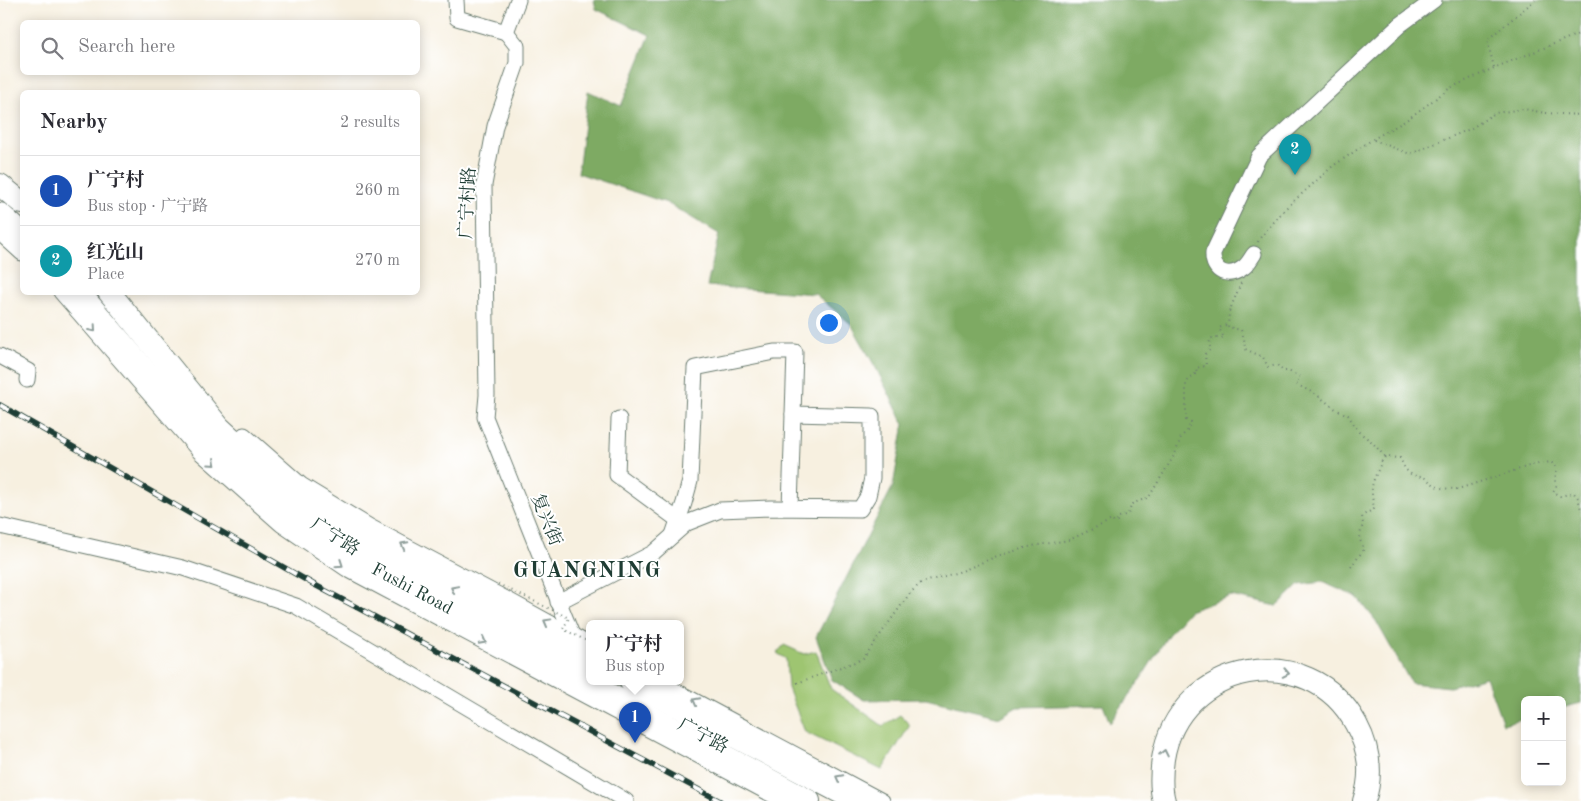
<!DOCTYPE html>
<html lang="en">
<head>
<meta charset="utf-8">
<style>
  body { margin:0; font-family:"Old Standard TT","Noto Serif SC",serif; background:#f7f7f7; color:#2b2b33 }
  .controls { position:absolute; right:15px; bottom:15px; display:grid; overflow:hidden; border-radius:8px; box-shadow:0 2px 12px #0003 }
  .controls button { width:45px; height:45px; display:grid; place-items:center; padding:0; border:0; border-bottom:1px solid #e1e1e2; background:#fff; color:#2b2b33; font:25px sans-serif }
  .you { position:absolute; left:828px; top:322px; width:18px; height:18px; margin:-12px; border:4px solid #fff; border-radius:50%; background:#1a73e8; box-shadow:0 0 0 8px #1a73e833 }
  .badge { display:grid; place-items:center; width:32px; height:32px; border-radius:50%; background:#db2777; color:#fff; font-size:16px; font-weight:700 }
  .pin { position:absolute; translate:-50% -41px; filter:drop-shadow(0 1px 2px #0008) }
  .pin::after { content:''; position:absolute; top:26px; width:18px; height:15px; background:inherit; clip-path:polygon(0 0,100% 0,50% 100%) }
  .popup { position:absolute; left:586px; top:620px; width:98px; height:65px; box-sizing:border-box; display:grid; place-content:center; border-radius:8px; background:#fff; filter:drop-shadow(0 1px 4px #0005); font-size:16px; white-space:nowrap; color:#7c7c81 }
  .popup b { font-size:19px; color:#2b2b33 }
  .popup::after { content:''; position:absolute; left:50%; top:100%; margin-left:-10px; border:10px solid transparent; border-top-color:#fff }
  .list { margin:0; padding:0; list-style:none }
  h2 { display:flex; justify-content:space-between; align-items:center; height:65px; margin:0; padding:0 20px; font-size:21px }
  h2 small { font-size:16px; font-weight:400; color:#7c7c81 }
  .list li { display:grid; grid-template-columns:32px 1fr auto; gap:15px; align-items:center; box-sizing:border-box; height:70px; padding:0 20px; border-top:1px solid #e1e1e2 }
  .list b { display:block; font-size:19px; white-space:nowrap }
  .list p { margin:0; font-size:16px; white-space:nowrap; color:#7c7c81 }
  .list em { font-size:16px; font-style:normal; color:#7c7c81 }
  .icon { flex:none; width:28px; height:28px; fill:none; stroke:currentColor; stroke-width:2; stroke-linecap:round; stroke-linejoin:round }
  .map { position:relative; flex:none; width:1581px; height:801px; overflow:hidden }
  .search { position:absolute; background:#fff; box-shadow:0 2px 12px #0003; left:20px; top:20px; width:400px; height:55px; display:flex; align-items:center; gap:12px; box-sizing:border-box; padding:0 18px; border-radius:8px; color:#7c7c81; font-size:19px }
  .panel { position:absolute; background:#fff; box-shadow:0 2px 12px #0003; left:20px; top:90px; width:400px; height:205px; border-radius:8px }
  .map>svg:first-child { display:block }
  .green { fill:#9ec571; stroke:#5e8152 }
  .forest { fill:#7eaa63; stroke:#4e744c }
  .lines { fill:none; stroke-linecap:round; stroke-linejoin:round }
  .minor-casing { stroke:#6b7c70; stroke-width:17 }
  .highway-casing { stroke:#6b7c70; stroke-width:24 }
  .path { stroke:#6b7c70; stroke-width:2; stroke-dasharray:1 4; stroke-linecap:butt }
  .minor { stroke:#fff; stroke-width:15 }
  .highway { stroke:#fff; stroke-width:22 }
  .rail-casing { stroke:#1f3d34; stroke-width:5.5 }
  .rail { stroke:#fff; stroke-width:4; stroke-dasharray:11; stroke-linecap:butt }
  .path-bridge { stroke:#6b7c70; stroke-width:2; stroke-dasharray:1 4; stroke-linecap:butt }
  .oneway { stroke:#8f9e9a }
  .labels { text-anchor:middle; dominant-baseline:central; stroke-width:4; stroke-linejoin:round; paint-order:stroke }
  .street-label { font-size:18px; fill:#1f3d34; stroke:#fff }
  .district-label { font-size:22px; font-weight:bold; letter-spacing:1px; fill:#1f3d34; stroke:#fff }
</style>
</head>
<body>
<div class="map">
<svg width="1581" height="801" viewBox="0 0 1581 801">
  <rect width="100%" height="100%" fill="#fff"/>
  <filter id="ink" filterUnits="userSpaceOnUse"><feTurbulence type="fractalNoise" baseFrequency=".02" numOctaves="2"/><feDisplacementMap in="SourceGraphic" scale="10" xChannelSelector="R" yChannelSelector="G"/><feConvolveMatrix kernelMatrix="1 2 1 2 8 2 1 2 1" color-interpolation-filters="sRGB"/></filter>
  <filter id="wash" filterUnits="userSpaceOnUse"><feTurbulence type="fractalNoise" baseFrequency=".0096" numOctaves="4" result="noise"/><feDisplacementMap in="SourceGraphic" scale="20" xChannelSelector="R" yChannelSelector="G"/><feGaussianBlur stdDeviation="1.12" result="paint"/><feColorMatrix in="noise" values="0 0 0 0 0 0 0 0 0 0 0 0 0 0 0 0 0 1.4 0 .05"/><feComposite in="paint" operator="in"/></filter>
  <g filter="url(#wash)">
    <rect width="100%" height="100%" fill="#f7f0e0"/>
    <path class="green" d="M784,645L804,654L816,651L831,689L883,726L900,715L910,725L882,770L805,732L788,688L786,659L777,653Z"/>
    <path class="forest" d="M594,0H1581V703L1562,708V700H1525V718L1503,724L1486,677L1450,687L1411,683L1376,621L1357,597L1322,582L1299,585L1277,606L1231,596L1189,611L1168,635L1140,680L1110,723L1103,705L1017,707L1000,717L926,699L864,700L832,680L816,637L893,486L904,424L877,370L851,324L815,294L707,286L719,234L667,203L578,173L588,91L621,106L650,35L596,9Z"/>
  </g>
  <g filter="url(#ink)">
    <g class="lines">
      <g class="minor-casing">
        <g id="minor">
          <path d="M456,0L457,18L506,32"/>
          <path d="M506,32L517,46V63L495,126L484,185L487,395L485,417L572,635"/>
          <path d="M506,32L518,0"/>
          <path d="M0,233L22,253"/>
          <path d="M1254,254C1251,258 1248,264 1244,267C1229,279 1212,273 1213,253L1259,156L1400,25L1434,0"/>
          <path d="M61,292L200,452L281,524L347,569L784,801"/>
          <path d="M0,356L28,371L27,380"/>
          <path d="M619,419L617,475L678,520"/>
          <path d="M244,435L301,485L370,527L506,599L590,645"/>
          <path d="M0,526L183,568L296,606L626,801"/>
          <path d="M673,535L684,503L690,481L695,368L774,352H795L793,414"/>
          <path d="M558,602L653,553L687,523L720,510L771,508L860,509L868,496L872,478V416L793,414L790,508"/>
          <path d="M659,682L882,801"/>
        </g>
      </g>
      <g class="highway-casing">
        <g id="highway">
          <path d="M0,185L22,203"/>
          <path d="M0,214L22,234"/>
          <path d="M79,292L206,442L288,514L356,559L809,801"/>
          <path d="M109,292L219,427L295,497L365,543L590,660"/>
          <path d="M631,682L857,801"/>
          <path d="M1164,801C1160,787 1161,773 1163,759C1178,662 1309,636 1356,724C1370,750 1373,774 1364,801"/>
        </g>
      </g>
      <g class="path">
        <path d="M1494,67L1487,40L1535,0"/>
        <path d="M1374,140L1410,154L1470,129L1495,113L1524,109L1545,113L1581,115"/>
        <path d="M1258,242L1259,239L1286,208L1333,166L1373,139L1405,121L1450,88L1494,68L1581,33"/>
        <path d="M1241,283L1229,312L1228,327L1241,330L1244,338L1245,349L1263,357L1268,367L1277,365L1283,371H1288L1300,377L1296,384L1317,395L1337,410L1348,415L1359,432L1372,442L1385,457"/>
        <path d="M1351,567L1364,549L1359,538L1363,524L1362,516L1374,509C1371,490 1370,486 1379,468C1381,463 1381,461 1385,457L1400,458L1405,469L1412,475L1425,478L1439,488L1458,489L1532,465L1551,462L1557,468C1556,475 1554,480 1556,486L1553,492L1560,496L1574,493L1578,498L1581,509"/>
        <path d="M797,683L863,659L910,593L921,583L962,571L997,556L1032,546L1069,540L1112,520L1114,523L1117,521L1119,517L1128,514L1132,504L1149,497L1175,454L1181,437L1187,431L1191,422L1186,420V384L1190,377L1197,373L1196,368L1206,366L1205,354L1211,349L1209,344L1211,338H1224L1219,328L1228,324"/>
      </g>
      <use href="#minor" class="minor"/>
      <use href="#highway" class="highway"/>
      <g class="rail-casing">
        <path id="rail" d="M0,405L313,584L720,801"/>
      </g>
      <use href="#rail" class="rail"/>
      <path class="path-bridge" d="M498,584L569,618L563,629L585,640"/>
    </g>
    <defs><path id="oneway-chevron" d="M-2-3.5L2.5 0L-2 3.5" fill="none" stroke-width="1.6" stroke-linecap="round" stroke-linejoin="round" transform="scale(1.25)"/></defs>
    <g class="oneway">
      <use href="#oneway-chevron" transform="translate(93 329) rotate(49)"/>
      <use href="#oneway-chevron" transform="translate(213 463) rotate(42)"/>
      <use href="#oneway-chevron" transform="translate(404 545) rotate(-152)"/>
      <use href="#oneway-chevron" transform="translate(340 564) rotate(34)"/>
      <use href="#oneway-chevron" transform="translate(454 589) rotate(-152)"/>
      <use href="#oneway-chevron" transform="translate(547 622) rotate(-151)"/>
      <use href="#oneway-chevron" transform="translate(483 641) rotate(28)"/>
      <use href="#oneway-chevron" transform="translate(1286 673) rotate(11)"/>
      <use href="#oneway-chevron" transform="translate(696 701) rotate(-152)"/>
      <use href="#oneway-chevron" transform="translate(1164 753) rotate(-78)"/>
      <use href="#oneway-chevron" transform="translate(839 778) rotate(-152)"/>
    </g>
  </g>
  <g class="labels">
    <g class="street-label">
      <text transform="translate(468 203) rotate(-87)">广宁村路</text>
      <text transform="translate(546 520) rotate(68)">复兴街</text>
      <text transform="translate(335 537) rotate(33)">广宁路</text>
      <text transform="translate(412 589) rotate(28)">Fushi Road</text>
      <text transform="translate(703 736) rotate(28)">广宁路</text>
    </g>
    <g class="district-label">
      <text x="587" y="571">GUANGNING</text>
    </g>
  </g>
</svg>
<div class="controls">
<button>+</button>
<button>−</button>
</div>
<div class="you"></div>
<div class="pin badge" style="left:635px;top:743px;background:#1a4fb4">1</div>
<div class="popup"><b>广宁村</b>Bus stop</div>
<div class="pin badge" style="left:1295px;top:175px;background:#0f9aa8">2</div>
<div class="search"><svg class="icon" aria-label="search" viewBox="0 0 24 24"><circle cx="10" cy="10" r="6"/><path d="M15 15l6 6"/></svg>Search here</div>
<section class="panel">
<h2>Nearby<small>2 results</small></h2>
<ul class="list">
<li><span class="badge" style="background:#1a4fb4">1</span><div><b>广宁村</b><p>Bus stop · 广宁路</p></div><em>260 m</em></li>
<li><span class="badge" style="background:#0f9aa8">2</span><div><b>红光山</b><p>Place</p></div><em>270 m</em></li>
</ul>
</section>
</div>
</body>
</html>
